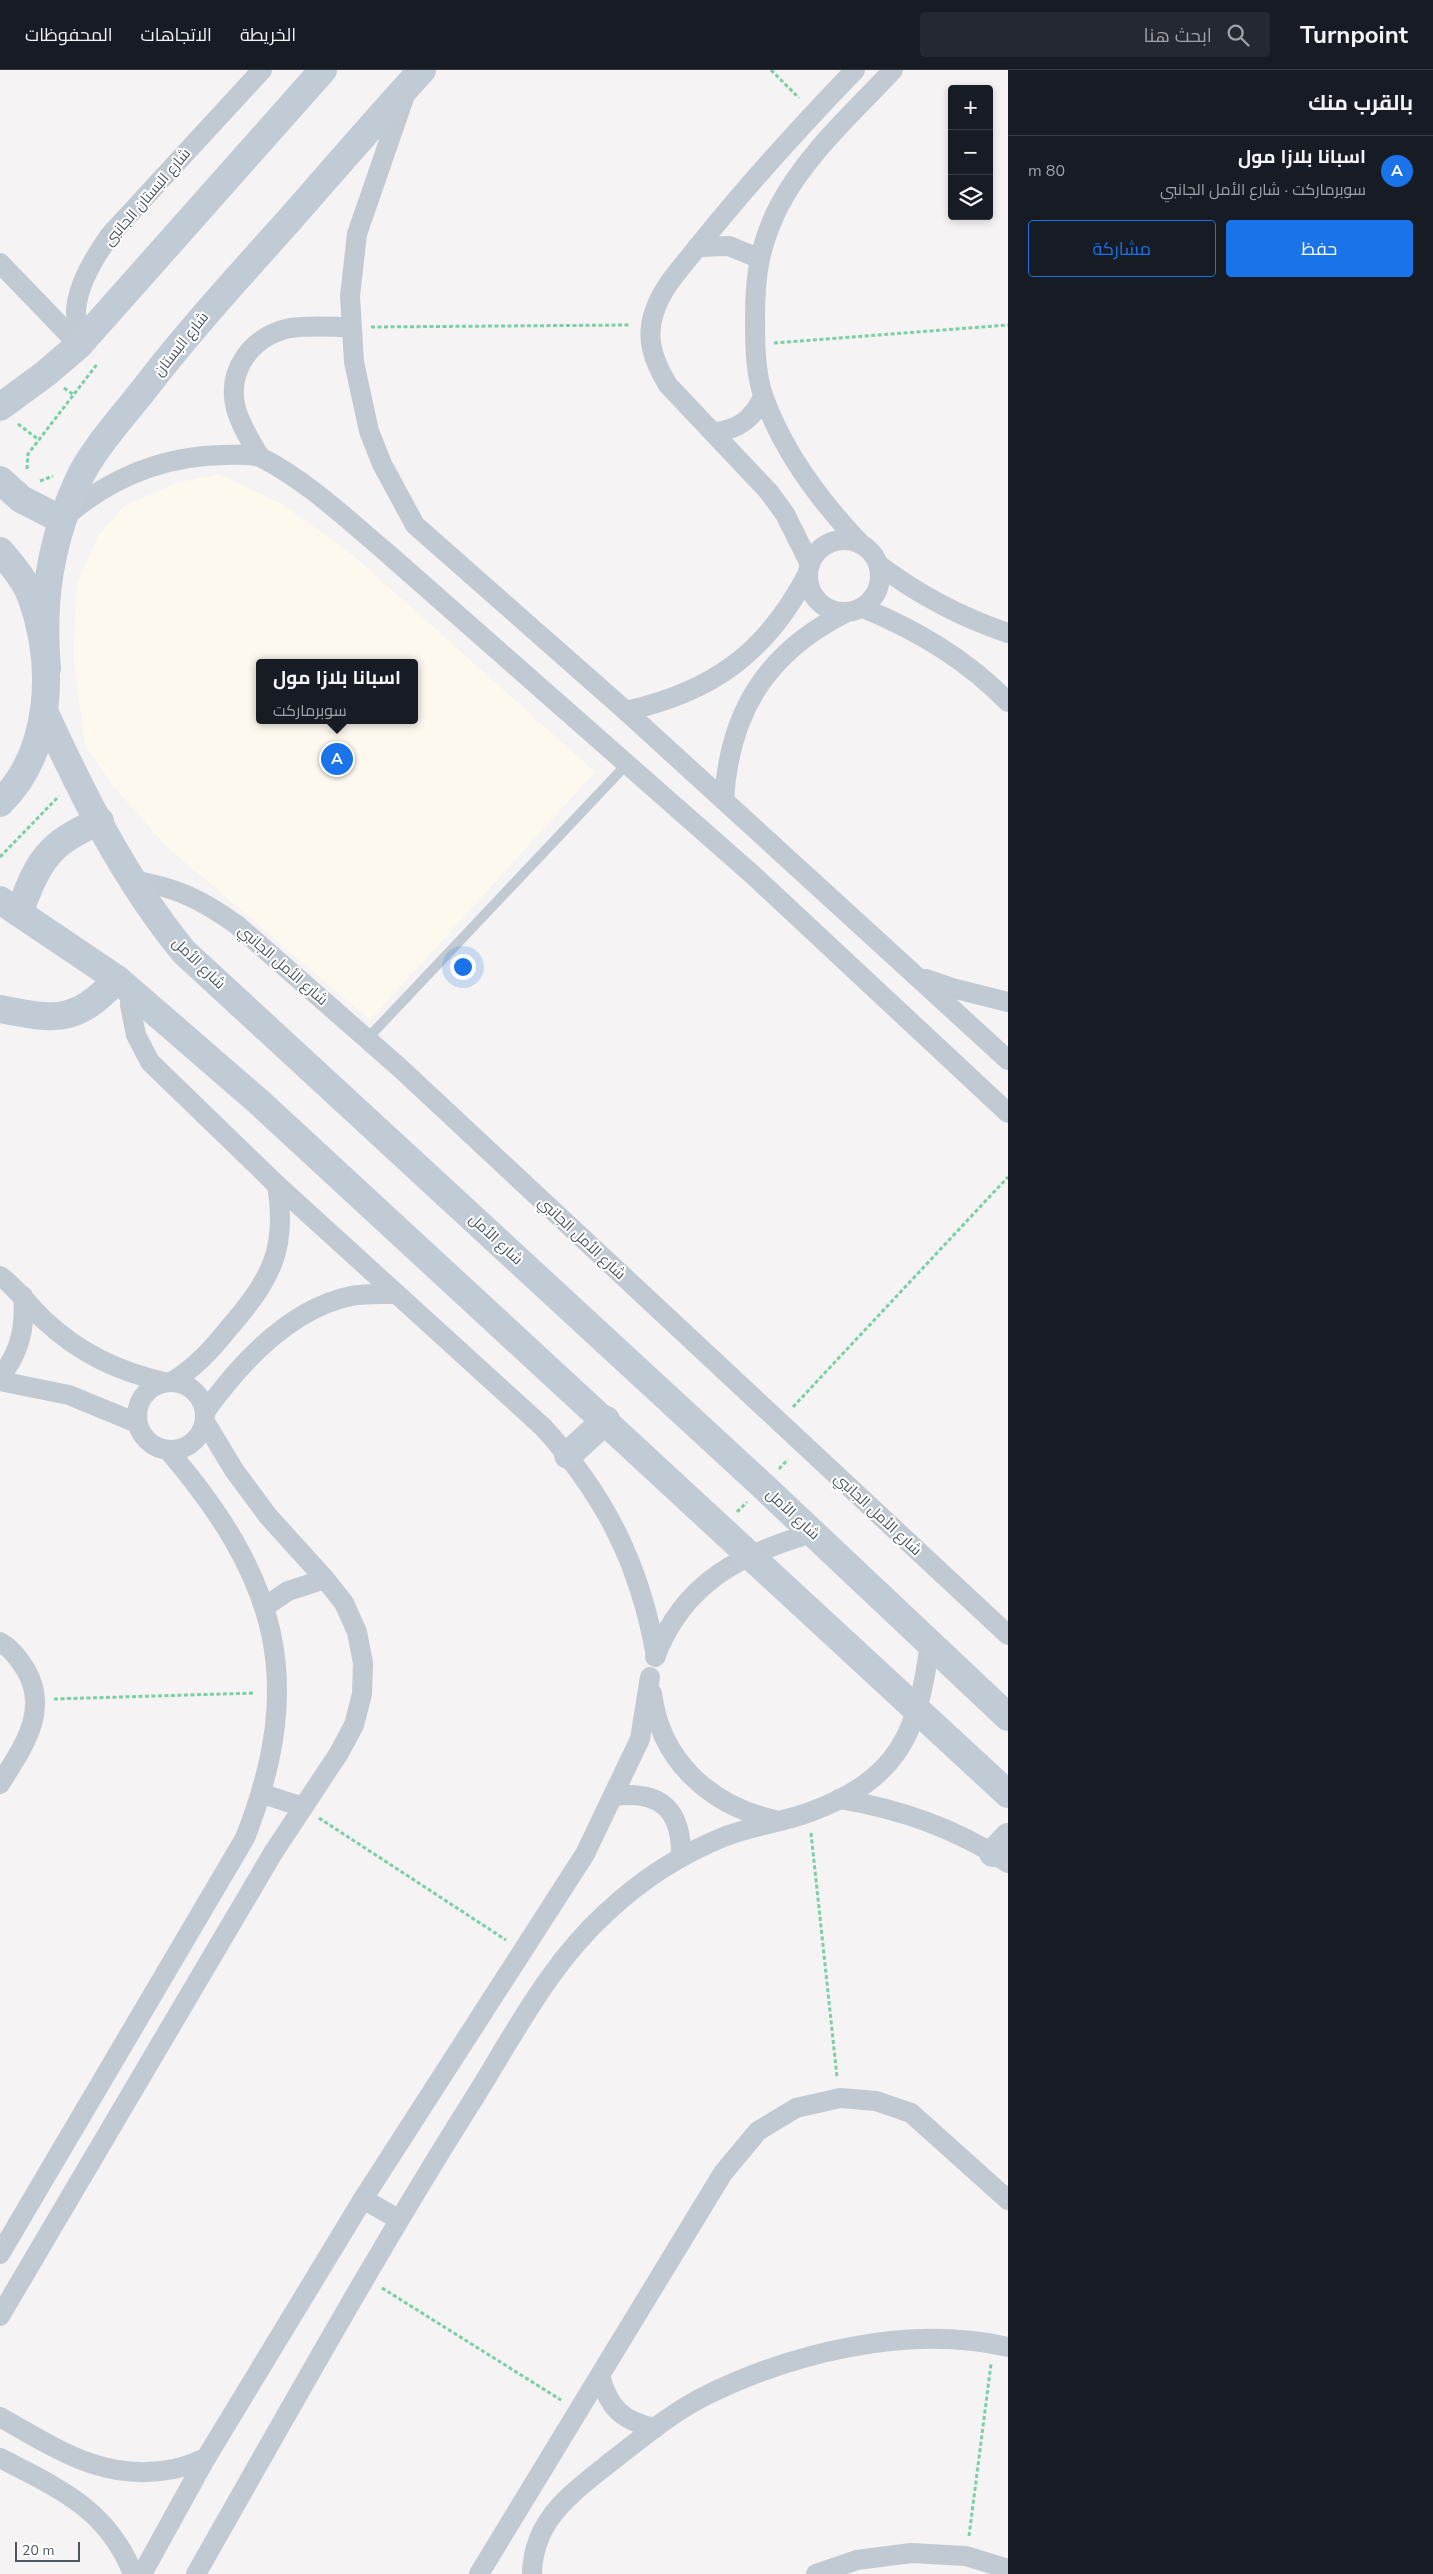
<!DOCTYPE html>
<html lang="ar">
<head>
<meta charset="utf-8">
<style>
  body { margin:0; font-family:"Nunito Sans",Cairo,sans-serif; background:#242831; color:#f1f3f6; direction:rtl }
  .controls { position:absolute; right:15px; top:15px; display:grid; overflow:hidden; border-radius:5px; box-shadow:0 2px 8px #0003 }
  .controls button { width:45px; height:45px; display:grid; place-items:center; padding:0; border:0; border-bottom:1px solid #363941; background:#171b24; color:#f1f3f6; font:25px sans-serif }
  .scale { position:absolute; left:15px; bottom:12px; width:65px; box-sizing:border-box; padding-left:5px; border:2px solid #4a5661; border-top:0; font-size:14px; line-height:18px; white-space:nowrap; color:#4a5661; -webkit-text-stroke:4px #fff; paint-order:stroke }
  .you { position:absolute; left:462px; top:896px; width:18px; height:18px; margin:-12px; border:4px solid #fff; border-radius:50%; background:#1a73e8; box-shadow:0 0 0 8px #1a73e833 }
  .badge { display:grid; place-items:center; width:32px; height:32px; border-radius:50%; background:#1a73e8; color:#fff; font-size:16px; font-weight:700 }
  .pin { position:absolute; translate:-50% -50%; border:2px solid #fff; box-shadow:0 1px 5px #0006 }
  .popup { position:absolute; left:256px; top:589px; width:162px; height:65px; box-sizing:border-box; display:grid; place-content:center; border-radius:5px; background:#171b24; filter:drop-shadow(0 1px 4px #0005); font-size:16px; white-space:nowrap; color:#9ea1a6 }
  .popup b { font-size:19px; color:#f1f3f6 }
  .popup::after { content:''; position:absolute; left:50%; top:100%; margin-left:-10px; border:10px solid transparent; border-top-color:#171b24 }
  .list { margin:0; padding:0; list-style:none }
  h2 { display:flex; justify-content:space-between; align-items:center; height:65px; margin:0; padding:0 20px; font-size:21px }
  h2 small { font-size:16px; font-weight:400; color:#9ea1a6 }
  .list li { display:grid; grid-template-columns:32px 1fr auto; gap:15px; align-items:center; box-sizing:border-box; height:70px; padding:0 20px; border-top:1px solid #363941 }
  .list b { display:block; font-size:19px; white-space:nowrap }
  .list p { margin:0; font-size:16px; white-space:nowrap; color:#9ea1a6 }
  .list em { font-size:16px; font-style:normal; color:#9ea1a6 }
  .actions { display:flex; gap:10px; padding:15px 20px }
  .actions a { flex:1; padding:11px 0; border:1px solid #1a73e8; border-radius:5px; text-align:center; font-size:18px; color:#1a73e8 }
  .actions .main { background:#1a73e8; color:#fff }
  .icon { flex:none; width:28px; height:28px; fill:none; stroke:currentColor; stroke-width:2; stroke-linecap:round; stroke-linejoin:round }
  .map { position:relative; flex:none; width:1008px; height:2504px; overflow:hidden; direction:ltr }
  header { display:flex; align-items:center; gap:30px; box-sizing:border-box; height:70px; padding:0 25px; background:#171b24; border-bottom:1px solid #363941 }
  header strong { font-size:24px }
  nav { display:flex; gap:28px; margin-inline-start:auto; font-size:18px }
  .search { width:350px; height:45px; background:#242831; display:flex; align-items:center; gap:12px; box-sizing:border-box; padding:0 18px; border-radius:5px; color:#9ea1a6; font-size:19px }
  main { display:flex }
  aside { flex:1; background:#171b24 }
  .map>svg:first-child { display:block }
  .commercial { fill:#fdf9ef; fill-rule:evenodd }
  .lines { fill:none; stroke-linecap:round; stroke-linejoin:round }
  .path { stroke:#7ad0a6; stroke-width:3; stroke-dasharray:4 2.5; stroke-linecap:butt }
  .lane { stroke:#c1cad2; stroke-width:10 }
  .street { stroke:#c1cad2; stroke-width:20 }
  .secondary { stroke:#c1cbd6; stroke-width:28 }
  .labels { text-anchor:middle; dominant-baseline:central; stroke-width:4; stroke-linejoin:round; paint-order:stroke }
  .street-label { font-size:15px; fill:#4a5661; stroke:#fff }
</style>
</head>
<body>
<header>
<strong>Turnpoint</strong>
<div class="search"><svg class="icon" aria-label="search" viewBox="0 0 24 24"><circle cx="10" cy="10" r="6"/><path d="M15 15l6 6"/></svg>ابحث هنا</div>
<nav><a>الخريطة</a><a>الاتجاهات</a><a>المحفوظات</a></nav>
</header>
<main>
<aside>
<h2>بالقرب منك<small></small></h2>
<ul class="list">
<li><span class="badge">A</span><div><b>اسبانا بلازا مول</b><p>سوبرماركت · شارع الأمل الجانبي</p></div><em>80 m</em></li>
</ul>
<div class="actions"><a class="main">حفظ</a><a>مشاركة</a></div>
</aside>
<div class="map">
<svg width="1008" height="2504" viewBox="0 0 1008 2504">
  <rect width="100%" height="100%" fill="#f5f3f3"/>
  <path class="commercial" d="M219,404L282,434L354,486L595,702L370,950L167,777L114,717L85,675L73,585L77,513L98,466L124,436L176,413ZM260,593H414V650H260Z"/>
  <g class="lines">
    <g class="path">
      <path d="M771,0L799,28"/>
      <path d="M371,257L630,255"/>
      <path d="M774,273L1008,255"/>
      <path d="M64,318L74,325"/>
      <path d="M18,354L39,370"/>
      <path d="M27,399L28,384L98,293"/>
      <path d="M40,411L53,406"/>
      <path d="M0,787L59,726"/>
      <path d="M793,1337L1008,1107"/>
      <path d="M779,1399L788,1389"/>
      <path d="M737,1442L747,1432"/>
      <path d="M54,1629L255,1623"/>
      <path d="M319,1748L506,1870"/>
      <path d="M811,1763L837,2007"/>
      <path d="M382,2218L561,2330"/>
      <path d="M969,2466L991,2294"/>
    </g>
    <path class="lane" d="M367,969L627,694"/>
    <g class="street">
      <path d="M405,25L357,164L350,226L354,292L369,361L382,394L415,455L626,641L1008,990"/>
      <path d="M697,177L729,176L758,188"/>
      <path d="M0,193L79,275"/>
      <path d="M79,275C78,264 76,251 76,240C78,213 95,187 110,165L262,0"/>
      <path d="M714,362C738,360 753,349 763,327"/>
      <path d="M260,387C251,372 241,356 236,339C226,300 252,266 290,258C310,255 332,257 351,257"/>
      <path d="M65,447C111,407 163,386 224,385C235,385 252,383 262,388C307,411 347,449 386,482L753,805L1008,1043"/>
      <circle cx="844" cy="506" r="36"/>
      <path d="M860,473C820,431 784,383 764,328C755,304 755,272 755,246C755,204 760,174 779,136C807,83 853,43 893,0"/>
      <path d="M810,494L785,444L769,422L668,315C654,292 645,269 654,243C662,216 684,195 700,174C749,113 801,56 855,0"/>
      <path d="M879,495C919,525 960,547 1008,563"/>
      <path d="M863,538C917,560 967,590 1008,632"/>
      <path d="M626,641C712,622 766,583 807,505"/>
      <path d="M724,730C729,643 766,583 845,543"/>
      <path d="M132,810C175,817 201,829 237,855L400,998L1008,1565"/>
      <path d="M926,909L952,918L1008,932"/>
      <path d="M131,920L130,935L136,965L150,992L277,1115L544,1358C606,1427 640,1495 656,1586"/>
      <path d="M0,1206C17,1218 28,1235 43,1249C79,1283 117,1301 164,1312"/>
      <path d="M0,1307C20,1283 26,1257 23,1226"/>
      <path d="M0,1311L69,1325L137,1353"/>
      <path d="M173,1311C196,1297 212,1279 229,1258C270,1210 288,1180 277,1115"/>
      <circle cx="171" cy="1346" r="34"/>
      <path d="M205,1342C240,1293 289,1239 351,1226C366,1223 381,1224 397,1224"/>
      <path d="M266,1536L288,1521L325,1509"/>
      <path d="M0,1572C11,1578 20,1590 26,1600C50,1642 22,1678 0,1714"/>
      <path d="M655,1587C684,1512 740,1484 813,1463"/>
      <path d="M652,1623C660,1691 711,1736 775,1750"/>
      <path d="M263,1724L303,1737"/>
      <path d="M614,1726C661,1720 682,1740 681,1787"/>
      <path d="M839,1729C901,1739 956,1758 1008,1793"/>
      <path d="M363,2129L398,2149"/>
      <path d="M0,2184L245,1768C308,1608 276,1507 168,1380"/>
      <path d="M0,2246L273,1783L339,1683L354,1655L362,1624L363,1593L357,1562L344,1533L325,1509L268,1446L234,1400L205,1352"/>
      <path d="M600,2306C609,2338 622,2351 655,2358"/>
      <path d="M0,2347C57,2379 105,2413 174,2399C185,2397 196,2392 206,2388"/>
      <path d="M0,2388C58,2418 108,2439 133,2504"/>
      <path d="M142,2504L206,2388L363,2129L585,1784L640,1669L650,1607"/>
      <path d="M196,2504C286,2346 374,2187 471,2033C512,1968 549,1894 607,1842C642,1809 681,1784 726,1766C753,1756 783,1752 810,1742C899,1709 918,1663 930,1573"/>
      <path d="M479,2504L723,2103L758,2061L796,2038L840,2028L876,2031L911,2043L1008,2130"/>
      <path d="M532,2504C533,2450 570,2425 608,2394C638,2371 667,2346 701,2328C790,2283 908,2254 1008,2277"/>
      <path d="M816,2504L857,2490L911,2483L966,2486L1008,2499"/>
    </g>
    <g class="secondary">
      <path d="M0,337L45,304L79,275L323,0"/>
      <path d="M0,410L21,429L62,450"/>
      <path d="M0,481C12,495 26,511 32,529C55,595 53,681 0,733"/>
      <path d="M47,598C41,532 50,472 78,411C92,379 127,342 149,313C194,255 243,202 292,147C335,98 378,48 422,0"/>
      <path d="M45,643C84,728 125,810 184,882L763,1416L1008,1647"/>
      <path d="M0,830L117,909L259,1032L1008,1724"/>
      <path d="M19,843C39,790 47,774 100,751"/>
      <path d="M0,939C56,950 76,954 117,909"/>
      <path d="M568,1385L606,1350"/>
      <path d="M993,1783L1008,1767"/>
    </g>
  </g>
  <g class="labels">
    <g class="street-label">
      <text transform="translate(147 127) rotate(-49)">شارع البستان الجانبى</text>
      <text transform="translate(181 274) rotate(-51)">شارع البستان</text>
      <text transform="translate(199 893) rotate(44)">شارع الأمل</text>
      <text transform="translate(283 895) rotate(41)">شارع الأمل الجانبي</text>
      <text transform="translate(582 1168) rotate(43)">شارع الأمل الجانبي</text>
      <text transform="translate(496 1169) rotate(43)">شارع الأمل</text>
      <text transform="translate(793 1444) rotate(43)">شارع الأمل</text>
      <text transform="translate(878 1444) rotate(43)">شارع الأمل الجانبي</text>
    </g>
  </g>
</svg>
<div class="controls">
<button>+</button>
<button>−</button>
<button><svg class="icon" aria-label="layers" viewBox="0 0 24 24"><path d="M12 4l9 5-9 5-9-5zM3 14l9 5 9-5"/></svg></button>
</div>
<div class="scale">20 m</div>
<div class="you"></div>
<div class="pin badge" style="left:337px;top:689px">A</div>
<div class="popup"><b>اسبانا بلازا مول</b>سوبرماركت</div>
</div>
</main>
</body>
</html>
